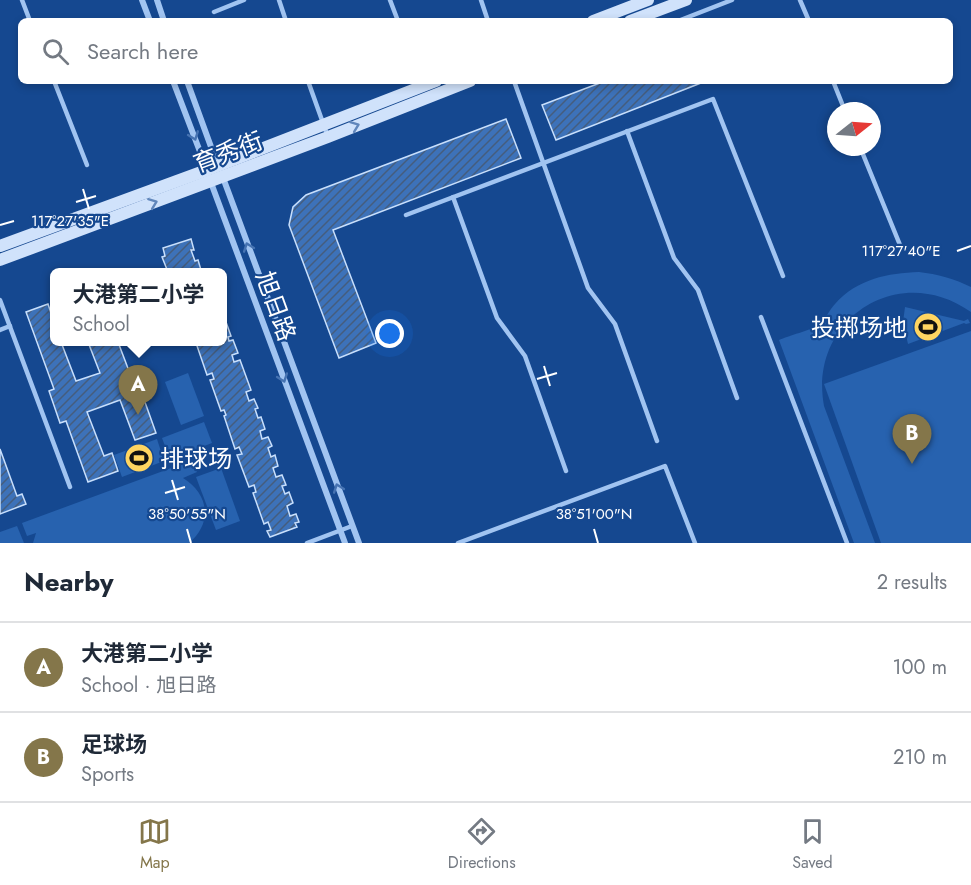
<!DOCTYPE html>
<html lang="en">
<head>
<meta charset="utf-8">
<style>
  body { margin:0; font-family:Jost,"Noto Sans SC",sans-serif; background:#f2f2f3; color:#1f2937 }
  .compass { position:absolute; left:827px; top:102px; width:54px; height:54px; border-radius:50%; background:#fff; box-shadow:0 3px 9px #0003; rotate:73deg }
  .you { position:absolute; left:390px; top:334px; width:21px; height:21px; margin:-15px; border:4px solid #fff; border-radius:50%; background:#1a73e8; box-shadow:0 0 0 9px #1a73e833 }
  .badge { display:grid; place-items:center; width:39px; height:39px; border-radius:50%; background:#84764a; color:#fff; font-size:20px; font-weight:700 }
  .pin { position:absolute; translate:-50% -50px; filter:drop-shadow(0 2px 3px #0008) }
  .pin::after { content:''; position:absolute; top:32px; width:21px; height:18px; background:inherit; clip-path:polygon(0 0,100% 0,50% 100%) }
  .popup { position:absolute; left:50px; top:268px; width:177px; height:78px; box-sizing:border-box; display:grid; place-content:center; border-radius:9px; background:#fff; filter:drop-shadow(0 2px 4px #0005); font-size:20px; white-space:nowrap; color:#747a83 }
  .popup b { font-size:22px; color:#1f2937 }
  .popup::after { content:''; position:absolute; left:50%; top:100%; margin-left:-12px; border:12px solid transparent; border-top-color:#fff }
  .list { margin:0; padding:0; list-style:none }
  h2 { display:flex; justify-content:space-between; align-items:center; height:78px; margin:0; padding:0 24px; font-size:26px }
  h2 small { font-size:20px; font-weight:400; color:#747a83 }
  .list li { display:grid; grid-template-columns:39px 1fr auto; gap:18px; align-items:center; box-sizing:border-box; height:90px; padding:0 24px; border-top:2px solid #e0e1e3 }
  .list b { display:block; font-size:22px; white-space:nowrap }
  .list p { margin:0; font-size:20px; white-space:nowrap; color:#747a83 }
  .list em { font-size:20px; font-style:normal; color:#747a83 }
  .icon { flex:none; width:33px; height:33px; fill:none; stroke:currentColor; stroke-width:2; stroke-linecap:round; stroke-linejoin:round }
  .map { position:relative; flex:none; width:971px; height:543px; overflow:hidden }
  .search { position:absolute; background:#fff; box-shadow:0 3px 9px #0003; left:18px; right:18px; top:18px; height:66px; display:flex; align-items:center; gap:15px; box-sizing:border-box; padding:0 21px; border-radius:9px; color:#747a83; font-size:22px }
  .sheet { height:258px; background:#fff }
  nav { display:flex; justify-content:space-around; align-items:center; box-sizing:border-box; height:84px; border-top:2px solid #e0e1e3; background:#fff; font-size:16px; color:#747a83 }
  nav a { display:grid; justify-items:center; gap:3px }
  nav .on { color:#84764a }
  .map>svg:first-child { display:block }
  .green { fill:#2762af }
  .building { fill:url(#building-hatch); stroke:#c8dffc; stroke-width:1.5 }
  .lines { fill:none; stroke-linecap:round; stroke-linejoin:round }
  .lane { stroke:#a1c4f1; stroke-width:4.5 }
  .street { stroke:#a1c4f1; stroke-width:6 }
  .secondary { stroke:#d0e2fb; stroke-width:12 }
  .oneway { stroke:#6086bb }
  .oneway2 { stroke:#4673b2 }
  .ticks { fill:none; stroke:#fff; stroke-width:2 }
  .labels { text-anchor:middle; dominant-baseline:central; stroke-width:4.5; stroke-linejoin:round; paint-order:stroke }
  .street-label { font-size:24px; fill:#fff; stroke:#154890 }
  .poi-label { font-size:24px; fill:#fff; stroke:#154890; text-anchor:end }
  .ticks-label { font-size:15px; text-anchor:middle; fill:#fff; stroke:#154890; stroke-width:4.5; stroke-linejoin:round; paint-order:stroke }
</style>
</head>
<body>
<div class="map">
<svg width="971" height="543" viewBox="0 0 971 543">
  <defs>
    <pattern id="building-hatch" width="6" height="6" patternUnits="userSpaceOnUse" patternTransform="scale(1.5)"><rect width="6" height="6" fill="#3d72b9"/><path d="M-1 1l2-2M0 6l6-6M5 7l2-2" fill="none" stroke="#455d7d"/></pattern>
  </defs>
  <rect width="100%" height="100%" fill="#154890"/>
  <g class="green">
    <path d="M919,272C937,274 955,279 971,287V312C898,260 808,320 824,406L875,543H854L779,340C788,336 811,330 818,325C825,321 829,310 835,304C857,279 888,273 919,272Z"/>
    <path d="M905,307L964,321L968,319L970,323L966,324L964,323L908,344L903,322Z"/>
    <path d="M971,331V543H881L824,384Z"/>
    <path d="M188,373L204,416L181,425L165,382Z"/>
    <path d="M204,422L212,443L170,459L162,438Z"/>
    <path d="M157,439L164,461L122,477L114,455Z"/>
    <path d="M193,460L197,472L183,478C209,494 213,523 189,543H33L36,533L27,536L22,523Z"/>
    <path d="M221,468L240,521L216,530L196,477Z"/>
    <path d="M17,526L24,543H0V532Z"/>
  </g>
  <g class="building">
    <path d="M605,81H706L556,140L542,105Z"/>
    <path d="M506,119L521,158L333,230L376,343L339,358L289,225L293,207L306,195Z"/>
    <path d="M191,239L194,250H191L195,261L198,260L201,270H200L201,272H168L162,257L165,256L163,248Z"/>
    <path d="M48,304L54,322V342H61L76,381L100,373L88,342H118L137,392L141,391L156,433L135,440L120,400L87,412L104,456L112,453L118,471L88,482L66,421L60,423L49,391L54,389L26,312Z"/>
    <path d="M226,322L231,336L228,337L229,341L233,340L238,353L232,355L234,362L240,360L251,390L246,392L249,401L254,399L258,408L255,409L258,418L261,417L265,429L260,431L262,439L268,437L272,446L268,448L271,457L275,455L278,466L273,468L276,477L282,475L286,485L282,486L285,494L289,492L293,503L287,506L290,516L296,514L299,522L295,523L297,527L270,537L267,531L271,530L268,522L264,524L253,493L256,492L254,485L249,487L237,455L242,454L239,447L235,449L224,416L226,415L224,410L221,411L210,380L214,379L212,373L207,375L196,343L198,342H222V324Z"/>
    <path d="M0,449L17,496L22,494L26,504L0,514Z"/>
  </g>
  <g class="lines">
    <g class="lane">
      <path d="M22,0L30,21"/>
      <path d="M279,0L286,21"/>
      <path d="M390,0L398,21"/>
      <path d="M481,0L488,21"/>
      <path d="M800,0L809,21"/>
      <path d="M214,12L244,0"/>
      <path d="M678,21L732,0"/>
      <path d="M54,81L87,165"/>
      <path d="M308,81L328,137"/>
      <path d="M514,81L588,288L615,324L657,441"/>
      <path d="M833,81L845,111"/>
      <path d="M627,131L674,258L698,290L737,398"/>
      <path d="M860,147L900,245"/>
      <path d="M453,197L497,318L525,356L566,471"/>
      <path d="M406,215L713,99L783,276"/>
      <path d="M0,300L70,487"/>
      <path d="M761,317L847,543"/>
      <path d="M0,330L10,326"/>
      <path d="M307,543L352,526"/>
      <path d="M458,543L665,466L695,543"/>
    </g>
    <g class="street">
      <path d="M142,0L150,21"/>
      <path d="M157,0L164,21"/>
      <path d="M173,81L207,170"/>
      <path d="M187,81L218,166"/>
      <path d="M222,175L359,543"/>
      <path d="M210,180L345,543"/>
    </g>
    <g class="secondary">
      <path d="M593,21L648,0"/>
      <path d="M630,21L686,0"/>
      <path d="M0,246L207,170L436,81"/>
      <path d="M0,260L328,137L470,81"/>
    </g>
  </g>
  <defs><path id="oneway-chevron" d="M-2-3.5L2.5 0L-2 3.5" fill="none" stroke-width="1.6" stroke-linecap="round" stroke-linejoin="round" transform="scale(1.5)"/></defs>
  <g class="oneway">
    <use href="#oneway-chevron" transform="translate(355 126) rotate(-21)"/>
    <use href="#oneway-chevron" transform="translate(153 203) rotate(-21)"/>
  </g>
  <g class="oneway2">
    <use href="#oneway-chevron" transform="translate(194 136) rotate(69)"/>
    <use href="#oneway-chevron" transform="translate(248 247) rotate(-110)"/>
    <use href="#oneway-chevron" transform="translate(283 378) rotate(70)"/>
    <use href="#oneway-chevron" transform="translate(338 488) rotate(-110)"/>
  </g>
  <path class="ticks" d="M83,189L89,209M76,202L96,196M0,225L14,221M957,251L971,246M544,366L550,386M537,379L557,373M172,480L178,500M165,493L185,487M187,529L191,543M594,529L598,543"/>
  <defs>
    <g id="stadium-disc" transform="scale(1.5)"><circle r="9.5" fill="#ffd561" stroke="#154890"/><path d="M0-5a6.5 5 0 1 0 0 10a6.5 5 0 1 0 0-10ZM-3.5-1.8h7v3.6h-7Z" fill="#111"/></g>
  </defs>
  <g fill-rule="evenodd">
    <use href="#stadium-disc" x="928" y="327"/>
    <use href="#stadium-disc" x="139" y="458"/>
  </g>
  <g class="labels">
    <g class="street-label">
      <text transform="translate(228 152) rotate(-21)">育秀街</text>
      <text transform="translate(276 306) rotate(70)">旭日路</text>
    </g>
    <g class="poi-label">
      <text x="907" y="327">投掷场地</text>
      <text x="160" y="458" text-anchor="start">排球场</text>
    </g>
  </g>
  <g class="ticks-label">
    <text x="70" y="226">117°27'35"E</text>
    <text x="901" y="256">117°27'40"E</text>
    <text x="187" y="519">38°50'55"N</text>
    <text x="594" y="519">38°51'00"N</text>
  </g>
</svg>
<svg class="compass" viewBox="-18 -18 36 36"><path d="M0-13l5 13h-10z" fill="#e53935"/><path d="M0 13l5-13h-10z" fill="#747a83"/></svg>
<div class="you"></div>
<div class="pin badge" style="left:138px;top:415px">A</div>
<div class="popup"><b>大港第二小学</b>School</div>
<div class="pin badge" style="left:912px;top:464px">B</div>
<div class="search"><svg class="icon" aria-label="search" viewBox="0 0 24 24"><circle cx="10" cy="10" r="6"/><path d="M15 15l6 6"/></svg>Search here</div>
</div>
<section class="sheet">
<h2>Nearby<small>2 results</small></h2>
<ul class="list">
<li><span class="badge">A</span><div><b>大港第二小学</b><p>School · 旭日路</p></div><em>100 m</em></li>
<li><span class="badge">B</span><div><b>足球场</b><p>Sports</p></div><em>210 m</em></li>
</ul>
</section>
<nav>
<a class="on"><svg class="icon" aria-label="map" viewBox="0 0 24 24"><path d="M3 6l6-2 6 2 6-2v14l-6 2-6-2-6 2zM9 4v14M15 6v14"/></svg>Map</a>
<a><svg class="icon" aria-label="directions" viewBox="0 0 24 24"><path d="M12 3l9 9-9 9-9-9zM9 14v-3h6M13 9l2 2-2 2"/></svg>Directions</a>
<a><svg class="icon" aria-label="saved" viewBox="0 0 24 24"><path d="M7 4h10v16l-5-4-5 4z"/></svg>Saved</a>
</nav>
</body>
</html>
